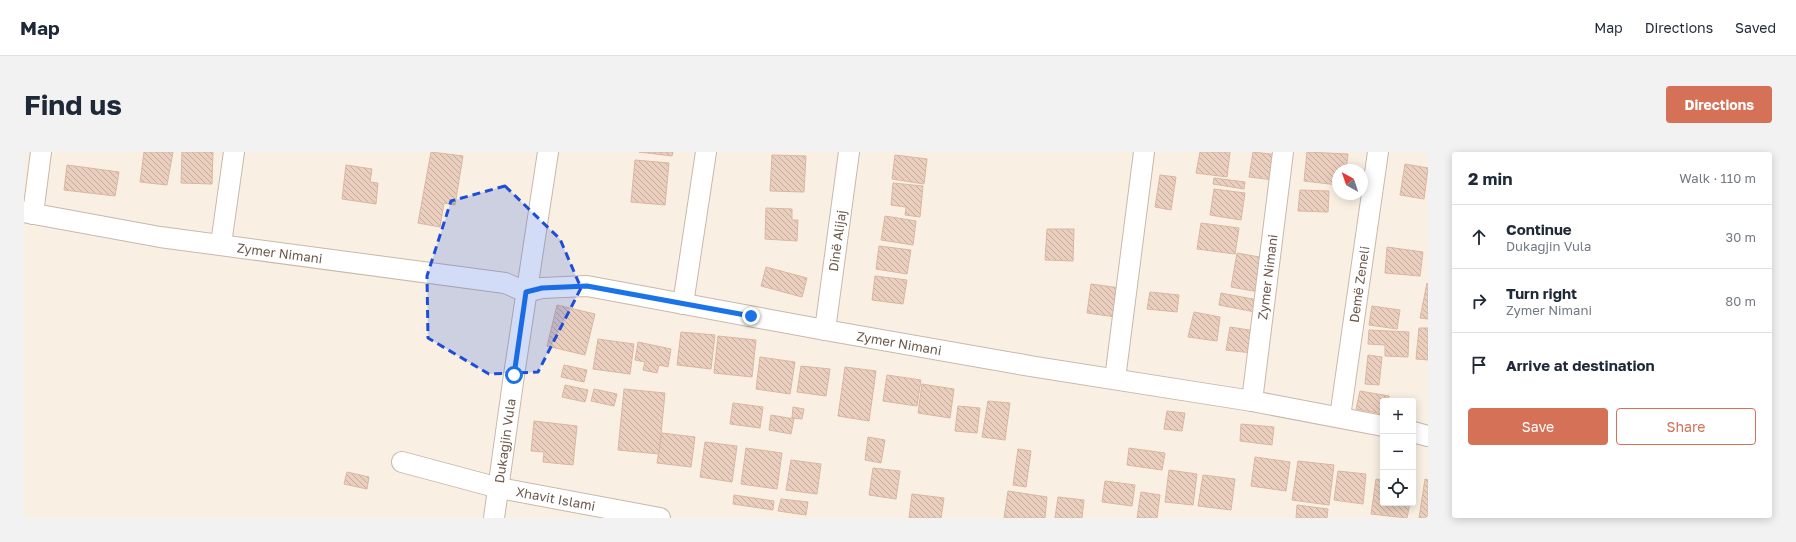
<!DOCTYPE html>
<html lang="en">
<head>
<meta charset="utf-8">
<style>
  body { margin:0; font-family:"Golos Text",sans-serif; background:#f2f2f3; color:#1f2937 }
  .controls { position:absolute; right:12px; bottom:12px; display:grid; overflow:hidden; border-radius:4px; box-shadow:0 2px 10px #0003 }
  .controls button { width:36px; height:36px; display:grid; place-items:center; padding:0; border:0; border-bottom:1px solid #e0e1e3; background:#fff; color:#1f2937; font:20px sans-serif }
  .compass { position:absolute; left:1308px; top:12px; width:36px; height:36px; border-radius:50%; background:#fff; box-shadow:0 2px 10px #0003; rotate:320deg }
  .stop { position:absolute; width:12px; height:12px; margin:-9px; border:3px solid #1a73e8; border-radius:50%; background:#fff }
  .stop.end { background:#1a73e8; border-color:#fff; box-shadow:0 1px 4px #0008 }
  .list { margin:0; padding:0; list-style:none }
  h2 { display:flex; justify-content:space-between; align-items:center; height:52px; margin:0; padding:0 16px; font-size:17px }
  h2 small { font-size:13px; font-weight:400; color:#747a83 }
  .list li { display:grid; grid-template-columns:26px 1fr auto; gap:12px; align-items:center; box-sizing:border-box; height:64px; padding:0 16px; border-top:1px solid #e0e1e3 }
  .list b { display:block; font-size:15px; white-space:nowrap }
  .list p { margin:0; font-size:13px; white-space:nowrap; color:#747a83 }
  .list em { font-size:13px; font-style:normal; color:#747a83 }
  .actions { display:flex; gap:8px; padding:12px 16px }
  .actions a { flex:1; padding:9px 0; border:1px solid #d47157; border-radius:4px; text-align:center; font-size:14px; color:#d47157 }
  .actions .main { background:#d47157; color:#fff }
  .icon { flex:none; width:22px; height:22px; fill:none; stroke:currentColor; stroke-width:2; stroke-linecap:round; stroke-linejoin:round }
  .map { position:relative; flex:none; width:1404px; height:366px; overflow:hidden; border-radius:4px }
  header { display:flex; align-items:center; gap:24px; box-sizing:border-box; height:56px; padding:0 20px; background:#fff; border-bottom:1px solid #e0e1e3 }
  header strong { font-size:19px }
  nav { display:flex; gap:22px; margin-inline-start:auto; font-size:14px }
  .intro { display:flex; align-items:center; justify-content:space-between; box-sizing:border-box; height:96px; padding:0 24px }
  h1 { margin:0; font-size:28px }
  .button { padding:10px 18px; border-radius:4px; background:#d47157; color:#fff; font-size:14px; font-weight:700 }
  main { display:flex; gap:24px; padding:0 24px }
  aside { flex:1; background:#fff; border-radius:4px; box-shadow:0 2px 10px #0003 }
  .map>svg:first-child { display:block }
  .building { fill:url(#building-back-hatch); stroke:#dbb6a1 }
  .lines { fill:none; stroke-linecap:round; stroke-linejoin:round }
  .minor-casing { stroke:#c8b8ab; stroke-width:22 }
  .minor { stroke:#fff; stroke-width:20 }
  .route { stroke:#1a73e8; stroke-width:5 }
  .marked { fill:#1d4ed8; fill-opacity:0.2; stroke:#1d4ed8; stroke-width:3; stroke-dasharray:8 5; stroke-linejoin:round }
  .labels { text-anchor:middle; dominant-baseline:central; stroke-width:3; stroke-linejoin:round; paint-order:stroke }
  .street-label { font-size:13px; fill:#6d584c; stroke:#fcf4e8 }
</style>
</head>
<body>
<header>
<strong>Map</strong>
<nav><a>Map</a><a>Directions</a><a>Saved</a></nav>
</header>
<div class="intro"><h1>Find us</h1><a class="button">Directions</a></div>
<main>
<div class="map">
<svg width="1404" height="366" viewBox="0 0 1404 366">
  <defs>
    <pattern id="building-back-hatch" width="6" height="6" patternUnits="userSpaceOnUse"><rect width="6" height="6" fill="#eacfbe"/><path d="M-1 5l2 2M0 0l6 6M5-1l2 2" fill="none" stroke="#c2ab9d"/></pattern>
  </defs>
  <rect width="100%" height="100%" fill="#f9f0e3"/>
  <g class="building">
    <path d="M120,0H149L143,33L116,30Z"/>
    <path d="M158,0H189L188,32L157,31Z"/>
    <path d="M407,0L439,4L431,53L420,51L416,75L394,71Z"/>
    <path d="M615,0H649L648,4Z"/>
    <path d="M1176,0H1206L1203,25L1172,21Z"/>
    <path d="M1229,0L1254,3L1250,28L1225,25Z"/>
    <path d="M1283,0L1324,2L1322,18H1314V33L1280,29Z"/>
    <path d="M748,3L782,4L780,40L746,39Z"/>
    <path d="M871,3L903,7L900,32L868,27Z"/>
    <path d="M611,8L645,11L641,53L607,50Z"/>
    <path d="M1381,12L1404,16L1400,47L1376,43Z"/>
    <path d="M43,13L95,20L91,44L40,38Z"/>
    <path d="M322,13L348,17L346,30L354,31L352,52L318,47Z"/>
    <path d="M1136,23L1152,25L1147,58L1131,55Z"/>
    <path d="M1190,26L1221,30L1220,37L1189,32Z"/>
    <path d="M869,31L899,34L896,65L881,63L882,55L867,53Z"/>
    <path d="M1190,37L1221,41L1217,68L1186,63Z"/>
    <path d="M1276,38L1305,39L1304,60L1274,59Z"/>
    <path d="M742,56L768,57V68H774L773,89L741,87Z"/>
    <path d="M861,64L892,69L889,93L857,88Z"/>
    <path d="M1177,71L1215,76L1211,102L1173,97Z"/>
    <path d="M1023,77H1050L1049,109L1021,108Z"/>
    <path d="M855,94L887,98L883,122L852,117Z"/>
    <path d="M1363,95L1399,100L1396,124L1361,121Z"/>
    <path d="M1213,101L1241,106L1235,140L1207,135Z"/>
    <path d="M742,115L783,126L778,145L737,134Z"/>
    <path d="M851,124L883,128L879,152L848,148Z"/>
    <path d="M1403,131L1404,132V167L1396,166Z"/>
    <path d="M1067,132L1096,136L1092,165L1063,161Z"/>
    <path d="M1126,140L1155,143L1153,160L1123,157Z"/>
    <path d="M1197,141L1234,148L1231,160L1195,153Z"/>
    <path d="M533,153L571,162L561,203L523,194Z"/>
    <path d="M1348,154L1376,158L1373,177L1345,173Z"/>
    <path d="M1170,160L1196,165L1193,189L1164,185Z"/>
    <path d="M1206,175L1232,179L1228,201L1202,198Z"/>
    <path d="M1395,176H1404V208L1392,207Z"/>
    <path d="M1345,178L1385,180L1384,205L1361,204V193L1344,192Z"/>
    <path d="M657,180L691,183L687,217L653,213Z"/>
    <path d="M694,184L732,188L728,225L690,221Z"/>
    <path d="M574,187L610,192L606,222L569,217Z"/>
    <path d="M614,190L647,197L644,215L635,213L633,221L619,218L621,210L611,208Z"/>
    <path d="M1344,203L1358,205L1355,233L1341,232Z"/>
    <path d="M736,205L771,210L766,242L732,237Z"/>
    <path d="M540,213L563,218L560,230L537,225Z"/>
    <path d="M777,214L806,217L802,244L773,240Z"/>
    <path d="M821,215L852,219L845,269L814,264Z"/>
    <path d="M863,223L897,228L893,254L859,249Z"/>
    <path d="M898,232L930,237L926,266L894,261Z"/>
    <path d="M541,233L564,238L561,250L538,245Z"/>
    <path d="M570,237L593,242L590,254L567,249Z"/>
    <path d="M600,237L641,241L635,302L594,298Z"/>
    <path d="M1336,239L1365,244L1364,249H1359V262L1332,257Z"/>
    <path d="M964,249L986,251L981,288L958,285Z"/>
    <path d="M709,251L739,255L736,276L706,272Z"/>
    <path d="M934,254L956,256L953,281L931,279Z"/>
    <path d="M769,255L780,257L778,267L768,266Z"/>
    <path d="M1143,259L1161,261L1158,279L1140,277Z"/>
    <path d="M747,263L770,267L767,282L745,278Z"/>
    <path d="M510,269L553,274L549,313L519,310L520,300L507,299Z"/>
    <path d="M1217,272L1250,275L1248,293L1216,289Z"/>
    <path d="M638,281L671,285L667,315L633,311Z"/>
    <path d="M844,285L861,288L857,311L841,308Z"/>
    <path d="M681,290L713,294L708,330L676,325Z"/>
    <path d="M722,296L758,301L753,337L717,332Z"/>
    <path d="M1105,296L1141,301L1138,318L1103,313Z"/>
    <path d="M994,297L1007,299L1002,335L989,333Z"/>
    <path d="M1231,305L1266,310L1262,339L1227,334Z"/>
    <path d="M767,308L797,312L793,342L762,338Z"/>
    <path d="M1274,309L1310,313L1305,353L1268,348Z"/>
    <path d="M849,316L876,319L872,347L845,343Z"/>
    <path d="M1145,318L1173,322L1169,353L1141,350Z"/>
    <path d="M1314,319L1342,322L1339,352L1310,348Z"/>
    <path d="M323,320L345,325L343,337L320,332Z"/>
    <path d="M1179,323L1211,327L1207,358L1174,354Z"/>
    <path d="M1352,327L1359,328V351H1386L1383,366L1347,362Z"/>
    <path d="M1401,327L1404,328V366H1395Z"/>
    <path d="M1081,329L1111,333L1108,354L1078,350Z"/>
    <path d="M984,339L1023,345L1021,366H980Z"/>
    <path d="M1117,340L1136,343L1133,366H1113Z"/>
    <path d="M888,342L920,346L917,366H885Z"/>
    <path d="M710,343L750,349L749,358L709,352Z"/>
    <path d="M1034,345L1060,348L1058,366H1031Z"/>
    <path d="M757,347L784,350L782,363L754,359Z"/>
    <path d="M1273,353L1304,357L1303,366H1272Z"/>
  </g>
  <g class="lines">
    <g class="minor-casing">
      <g id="minor">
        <path id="s1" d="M0,60L136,85L481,131L502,140L518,136L563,134L801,178L1012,215L1228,249L1359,274"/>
        <path d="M9,62L17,0"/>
        <path d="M197,92L210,0"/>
        <path d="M659,152L682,0"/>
        <path id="s2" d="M801,178L825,0"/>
        <path d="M1091,227L1120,0"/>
        <path id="s3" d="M1228,249L1259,0"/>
        <path id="s4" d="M1316,265L1354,0"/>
        <path d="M1389,280L1404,284"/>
        <path id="s5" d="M378,310L475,336L636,366"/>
        <path id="s6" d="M470,366L490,223L524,0"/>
      </g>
    </g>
    <use href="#minor" class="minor"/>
  </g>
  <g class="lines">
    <path class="route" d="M490,223L502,140L518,136L563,134L727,164"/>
  </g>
  <path class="marked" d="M481,34L536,87L557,136L514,220L465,222L404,186L403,124L427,49Z"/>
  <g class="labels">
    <g class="street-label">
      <text stroke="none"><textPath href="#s2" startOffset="90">Dinë Alijaj</textPath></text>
      <text stroke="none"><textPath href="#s1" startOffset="259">Zymer Nimani</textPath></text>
      <text stroke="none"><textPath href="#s3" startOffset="125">Zymer Nimani</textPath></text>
      <text stroke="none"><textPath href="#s4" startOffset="134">Demë Zeneli</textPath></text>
      <text stroke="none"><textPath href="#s1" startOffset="888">Zymer Nimani</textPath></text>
      <text stroke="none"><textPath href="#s6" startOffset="78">Dukagjin Vula</textPath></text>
      <text stroke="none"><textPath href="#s5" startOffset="158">Xhavit Islami</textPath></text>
    </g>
  </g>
</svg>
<div class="controls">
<button>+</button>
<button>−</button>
<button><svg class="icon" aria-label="locate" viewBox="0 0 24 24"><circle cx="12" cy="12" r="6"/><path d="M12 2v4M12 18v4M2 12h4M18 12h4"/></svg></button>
</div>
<svg class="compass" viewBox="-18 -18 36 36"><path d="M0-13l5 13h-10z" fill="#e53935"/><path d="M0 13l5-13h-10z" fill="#747a83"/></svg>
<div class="stop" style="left:490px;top:223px"></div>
<div class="stop end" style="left:727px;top:164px"></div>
</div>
<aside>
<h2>2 min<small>Walk · 110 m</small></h2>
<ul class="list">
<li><svg class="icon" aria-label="ahead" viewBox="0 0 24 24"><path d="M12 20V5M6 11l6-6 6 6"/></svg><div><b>Continue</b><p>Dukagjin Vula</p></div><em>30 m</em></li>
<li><svg class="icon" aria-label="right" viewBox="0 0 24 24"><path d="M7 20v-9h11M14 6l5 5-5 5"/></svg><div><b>Turn right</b><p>Zymer Nimani</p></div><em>80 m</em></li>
<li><svg class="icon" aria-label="arrive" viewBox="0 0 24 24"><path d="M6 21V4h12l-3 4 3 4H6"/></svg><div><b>Arrive at destination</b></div></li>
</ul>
<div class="actions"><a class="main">Save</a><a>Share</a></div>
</aside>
</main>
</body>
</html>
